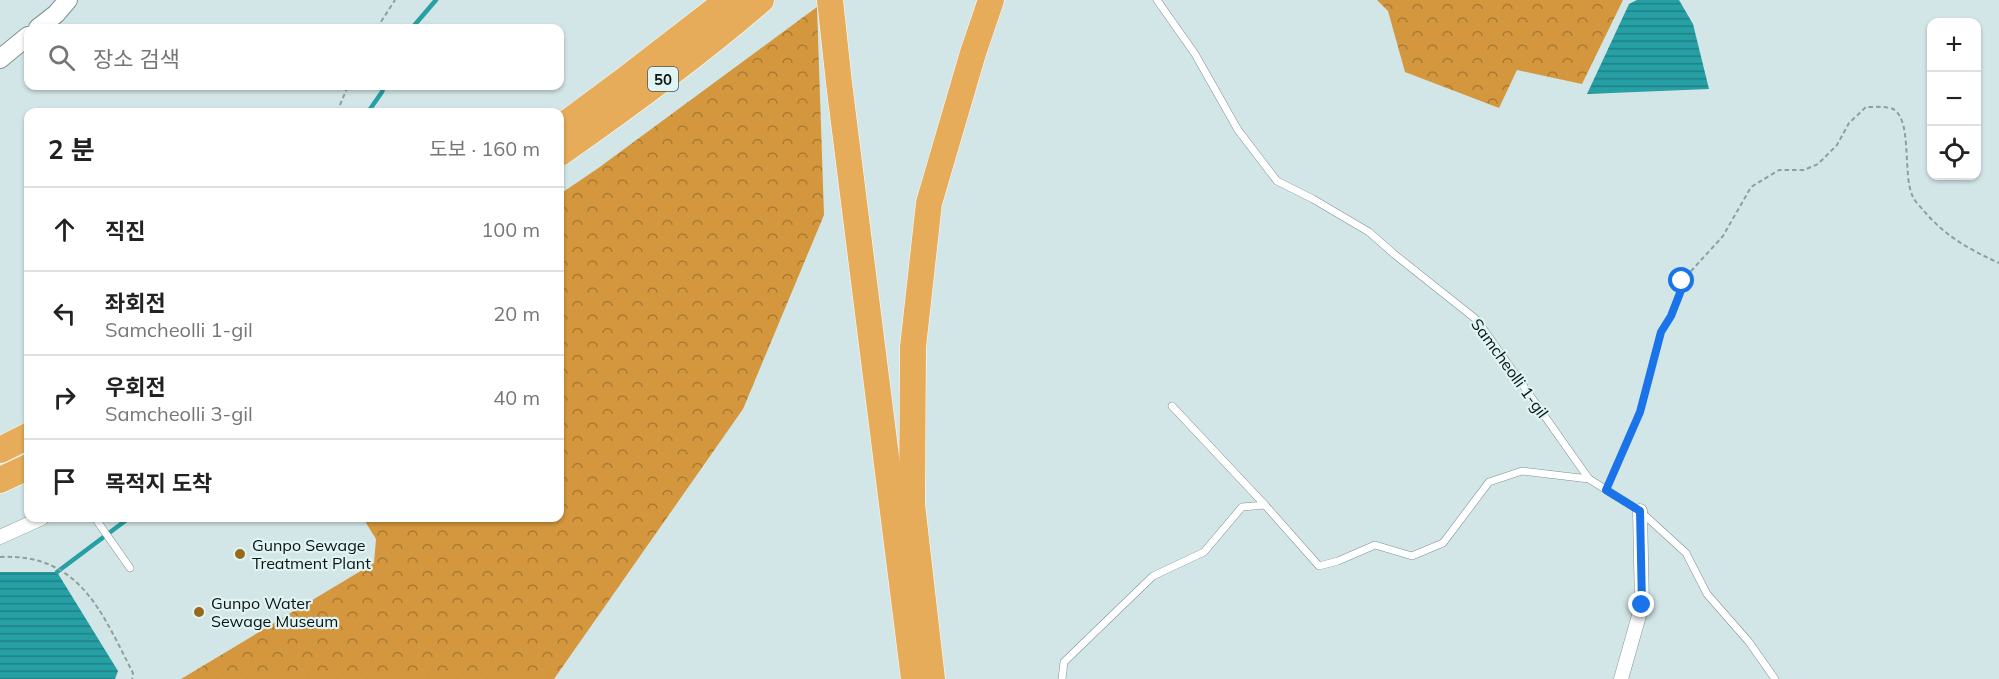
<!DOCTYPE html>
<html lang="ko">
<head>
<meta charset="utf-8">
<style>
  body { margin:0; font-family:Mulish,"Noto Sans KR",sans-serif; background:#f6f6f6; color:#222 }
  .controls { position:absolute; right:18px; top:18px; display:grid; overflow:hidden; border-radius:12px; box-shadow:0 2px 4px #0004 }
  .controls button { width:54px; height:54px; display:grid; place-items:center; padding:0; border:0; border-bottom:2px solid #e0e0e0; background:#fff; color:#222; font:30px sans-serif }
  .stop { position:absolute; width:18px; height:18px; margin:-14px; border:4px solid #1a73e8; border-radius:50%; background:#fff }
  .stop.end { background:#1a73e8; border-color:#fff; box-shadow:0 2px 6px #0008 }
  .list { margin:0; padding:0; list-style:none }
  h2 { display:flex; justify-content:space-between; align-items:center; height:78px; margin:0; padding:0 24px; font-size:26px }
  h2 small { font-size:20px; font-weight:400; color:#767676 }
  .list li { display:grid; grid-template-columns:39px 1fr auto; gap:18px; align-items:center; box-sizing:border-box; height:84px; padding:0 24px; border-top:2px solid #e0e0e0 }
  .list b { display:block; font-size:22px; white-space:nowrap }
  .list p { margin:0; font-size:20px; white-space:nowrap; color:#767676 }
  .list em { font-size:20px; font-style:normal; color:#767676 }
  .icon { flex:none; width:33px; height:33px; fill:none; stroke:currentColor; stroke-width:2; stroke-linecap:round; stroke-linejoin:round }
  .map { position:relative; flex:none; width:1999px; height:679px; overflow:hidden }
  .search { position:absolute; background:#fff; box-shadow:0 2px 4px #0004; left:24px; top:24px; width:540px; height:66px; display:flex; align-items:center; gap:15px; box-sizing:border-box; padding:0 21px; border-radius:12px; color:#767676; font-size:22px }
  .panel { position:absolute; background:#fff; box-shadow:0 2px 4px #0004; left:24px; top:108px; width:540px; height:414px; border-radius:12px }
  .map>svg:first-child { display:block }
  .forest { fill:url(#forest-crowns) }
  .water { fill:url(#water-rules) }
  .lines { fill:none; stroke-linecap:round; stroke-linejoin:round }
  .stream { stroke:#26a0a5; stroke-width:4.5 }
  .service-casing { stroke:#7f9192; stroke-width:8 }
  .minor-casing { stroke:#7f9192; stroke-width:15 }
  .tertiary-casing { stroke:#7f9192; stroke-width:20 }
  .motorway-casing { stroke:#fff; stroke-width:27 }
  .path { stroke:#8f9e9e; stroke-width:2; stroke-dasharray:4.5 3; stroke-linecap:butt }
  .service { stroke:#fff; stroke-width:7 }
  .minor { stroke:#fff; stroke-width:14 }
  .tertiary { stroke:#fff; stroke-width:18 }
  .motorway { stroke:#e6ac5a; stroke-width:26 }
  .route { stroke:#1a73e8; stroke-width:8 }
  .poi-dot { fill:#99691b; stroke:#e0f4f4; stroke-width:2 }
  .labels { text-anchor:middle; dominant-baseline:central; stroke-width:4.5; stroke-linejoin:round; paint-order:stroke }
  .shield { fill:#e0f4f4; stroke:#4c5656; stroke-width:1.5 }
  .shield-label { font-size:15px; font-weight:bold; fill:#0c1313 }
  .street-label { font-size:16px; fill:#0c1313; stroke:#e0f4f4 }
  .poi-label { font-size:16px; fill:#0c1313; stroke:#e0f4f4; text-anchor:start }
</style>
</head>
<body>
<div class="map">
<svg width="1999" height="679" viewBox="0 0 1999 679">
  <defs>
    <pattern id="forest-crowns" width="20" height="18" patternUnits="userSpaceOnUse" patternTransform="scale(1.5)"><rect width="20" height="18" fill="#d4973d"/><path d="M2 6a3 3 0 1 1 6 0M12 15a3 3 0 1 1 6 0" fill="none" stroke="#aa7a32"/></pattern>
    <pattern id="water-rules" width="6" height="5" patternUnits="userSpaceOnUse" patternTransform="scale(1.5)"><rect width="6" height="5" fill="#26a0a5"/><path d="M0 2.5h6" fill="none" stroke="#1f8185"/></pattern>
  </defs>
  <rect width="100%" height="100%" fill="#d3e6e7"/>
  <g class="forest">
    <path d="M1377,0H1623L1582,84L1517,70L1499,108L1405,72L1388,11Z"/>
    <path d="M817,7L824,215L743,409L554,679H181L374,563L376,539L363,518H560V194L597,169Z"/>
  </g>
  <g class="water">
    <path d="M1637,0H1679L1693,24L1709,89L1587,94L1629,4Z"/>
    <path d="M0,572H57L118,671L115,679H0Z"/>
  </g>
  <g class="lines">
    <g class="stream">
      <path d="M412,28L436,0"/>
      <path d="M368,112L382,92L384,86"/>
      <path d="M57,572L129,518"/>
    </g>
    <g class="service-casing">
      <g id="service">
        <path d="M1157,0L1195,54L1238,130L1277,181L1313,199L1369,232L1394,254L1477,320L1589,479L1640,511L1686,553L1707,594L1749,642L1775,679"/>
        <path d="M1172,406L1265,505"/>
        <path d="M95,518L130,568"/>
        <path d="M1062,679L1064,662L1153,576L1204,552L1242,507L1265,505L1319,566L1338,561L1375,545L1412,556L1443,543L1489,482L1522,471L1589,479"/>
      </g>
    </g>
    <g class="minor-casing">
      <g id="minor">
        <path d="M0,537L42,518"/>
        <path d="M1621,679L1642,605L1640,511"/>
      </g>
    </g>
    <g class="tertiary-casing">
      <g id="tertiary">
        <path d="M38,28L56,14L68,0"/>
        <path d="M0,59L28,36"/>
      </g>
    </g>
    <g class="motorway-casing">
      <g id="motorway">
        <path d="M830,0L839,83L914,679"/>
        <path d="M560,128L626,79L728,0"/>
        <path d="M560,153C629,105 697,55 761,0"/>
        <path d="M0,450L28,436"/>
        <path d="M0,480L28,467"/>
        <path d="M932,679L912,504L913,347L929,203L973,53L991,0"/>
      </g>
    </g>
    <g class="path">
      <path d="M377,28L395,0"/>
      <path d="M337,112L348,86"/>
      <path d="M1610,479L1640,412L1661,332L1671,316L1680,293L1682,281L1723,236L1751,187L1779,170H1804L1818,164L1837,145L1849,123L1866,107C1874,107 1886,106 1893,109C1913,120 1902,176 1913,197C1915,202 1921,207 1924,211C1945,236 1970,250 1999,263"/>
      <path d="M0,557C80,553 102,613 133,673L132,679"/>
    </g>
    <use href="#service" class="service"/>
    <use href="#minor" class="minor"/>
    <use href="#tertiary" class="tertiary"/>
    <use href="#motorway" class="motorway"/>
  </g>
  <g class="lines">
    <path class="route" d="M1642,605L1640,511L1606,490L1640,412L1661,332L1671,316L1680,293L1682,281"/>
  </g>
  <g class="poi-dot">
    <circle cx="240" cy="554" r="6"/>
    <circle cx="199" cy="612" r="6"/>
  </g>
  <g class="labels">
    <rect class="shield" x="648" y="67" width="30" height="24" rx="4.5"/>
    <g class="shield-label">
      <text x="663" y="79">50</text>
    </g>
    <g class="street-label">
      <text transform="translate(1510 368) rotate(54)">Samcheolli 1-gil</text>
    </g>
    <g class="poi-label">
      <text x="252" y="545">Gunpo Sewage<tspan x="252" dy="18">Treatment Plant</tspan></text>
      <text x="211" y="603">Gunpo Water<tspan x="211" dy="18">Sewage Museum</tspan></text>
    </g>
  </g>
</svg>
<div class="controls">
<button>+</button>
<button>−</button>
<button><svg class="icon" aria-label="locate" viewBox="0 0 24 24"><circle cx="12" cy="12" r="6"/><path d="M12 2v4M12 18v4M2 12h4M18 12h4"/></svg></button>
</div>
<div class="stop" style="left:1682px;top:281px"></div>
<div class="stop end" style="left:1642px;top:605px"></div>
<div class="search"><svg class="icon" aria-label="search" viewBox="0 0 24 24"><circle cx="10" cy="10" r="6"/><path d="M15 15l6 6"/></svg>장소 검색</div>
<section class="panel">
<h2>2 분<small>도보 · 160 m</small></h2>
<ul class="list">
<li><svg class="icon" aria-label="ahead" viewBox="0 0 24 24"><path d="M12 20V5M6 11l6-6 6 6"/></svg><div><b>직진</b></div><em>100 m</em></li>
<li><svg class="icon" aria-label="left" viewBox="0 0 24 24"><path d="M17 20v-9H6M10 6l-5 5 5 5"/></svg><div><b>좌회전</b><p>Samcheolli 1-gil</p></div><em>20 m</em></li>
<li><svg class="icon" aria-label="right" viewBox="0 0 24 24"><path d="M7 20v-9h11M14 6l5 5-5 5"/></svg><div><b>우회전</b><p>Samcheolli 3-gil</p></div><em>40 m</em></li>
<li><svg class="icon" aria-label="arrive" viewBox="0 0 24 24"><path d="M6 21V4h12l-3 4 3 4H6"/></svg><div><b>목적지 도착</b></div></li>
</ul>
</section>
</div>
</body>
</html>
